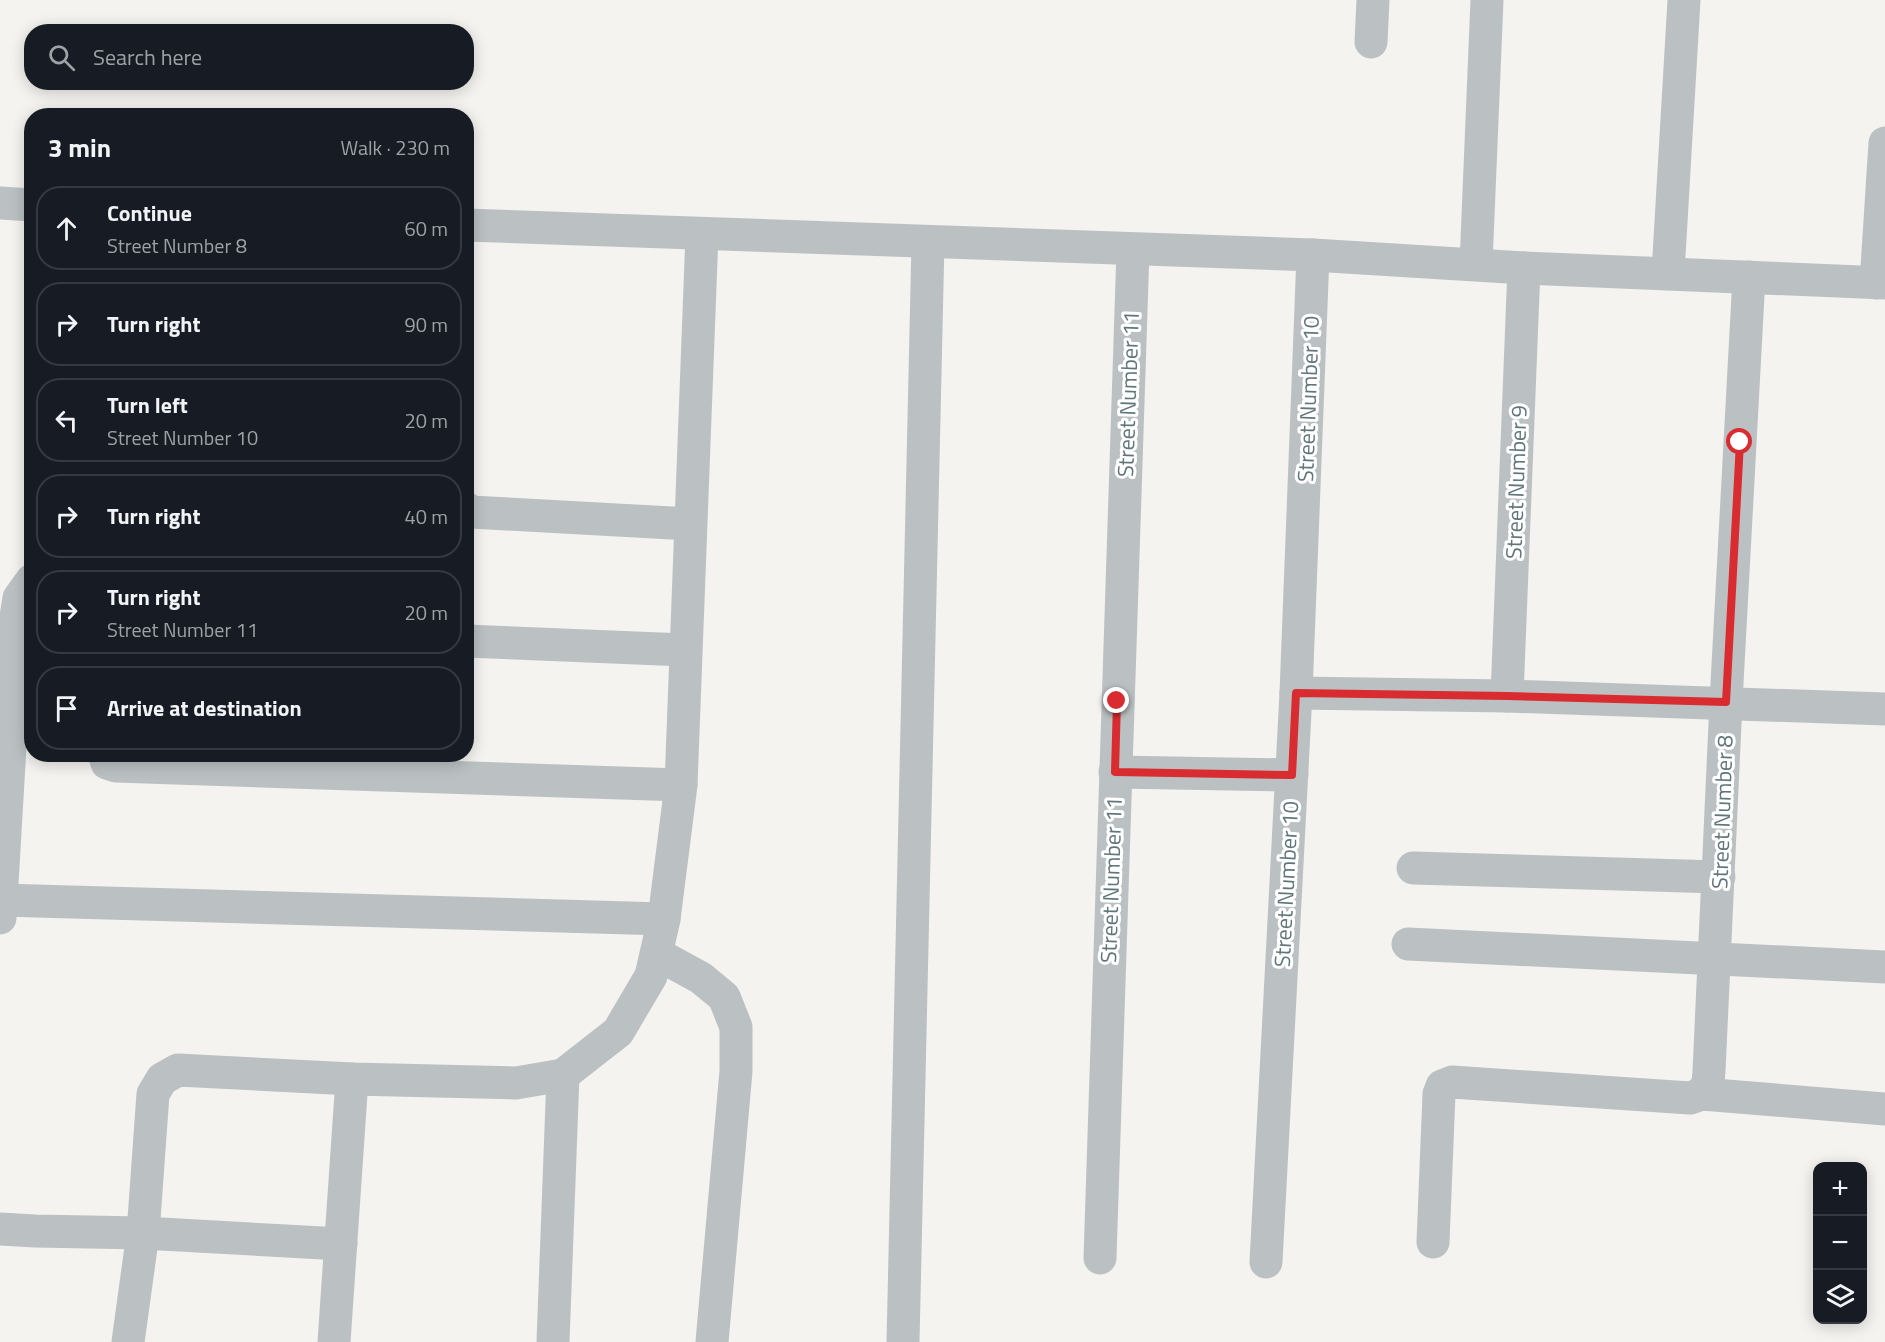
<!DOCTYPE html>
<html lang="en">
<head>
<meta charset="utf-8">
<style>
  body { margin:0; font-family:"Titillium Web",sans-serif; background:#20242c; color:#f1f3f6 }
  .controls { position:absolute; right:18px; bottom:18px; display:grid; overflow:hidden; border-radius:12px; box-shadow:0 3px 15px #0003 }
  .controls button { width:54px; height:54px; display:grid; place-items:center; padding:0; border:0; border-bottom:2px solid #363941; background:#171b24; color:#f1f3f6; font:30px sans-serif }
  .stop { position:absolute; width:18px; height:18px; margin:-14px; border:4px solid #d82c30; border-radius:50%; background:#fff }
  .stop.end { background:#d82c30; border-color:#fff; box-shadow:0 2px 6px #0008 }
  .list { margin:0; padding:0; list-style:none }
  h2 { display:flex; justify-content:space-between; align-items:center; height:78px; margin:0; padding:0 24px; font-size:26px }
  h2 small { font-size:20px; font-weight:400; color:#9ea1a6 }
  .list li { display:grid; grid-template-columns:39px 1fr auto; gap:18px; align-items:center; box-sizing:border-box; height:84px; margin:0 12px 12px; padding:0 12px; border:2px solid #363941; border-radius:24px }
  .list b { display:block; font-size:22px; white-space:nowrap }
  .list p { margin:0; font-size:20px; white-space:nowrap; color:#9ea1a6 }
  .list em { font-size:20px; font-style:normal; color:#9ea1a6 }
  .icon { flex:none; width:33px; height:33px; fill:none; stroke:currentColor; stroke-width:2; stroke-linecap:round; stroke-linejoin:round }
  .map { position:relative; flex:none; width:1885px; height:1342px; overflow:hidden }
  .search { position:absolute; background:#171b24; box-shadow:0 3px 15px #0003; left:24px; top:24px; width:450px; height:66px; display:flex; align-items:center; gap:15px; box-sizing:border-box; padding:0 21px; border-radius:24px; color:#9ea1a6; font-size:22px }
  .panel { position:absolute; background:#171b24; box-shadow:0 3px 15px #0003; left:24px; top:108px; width:450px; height:654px; border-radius:24px }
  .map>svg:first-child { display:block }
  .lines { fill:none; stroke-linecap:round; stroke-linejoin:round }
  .minor { stroke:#bbc1c2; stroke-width:33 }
  .route { stroke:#d82c30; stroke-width:8 }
  .labels { text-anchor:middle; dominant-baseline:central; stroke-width:6; stroke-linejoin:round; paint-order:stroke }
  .street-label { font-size:22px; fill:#61767a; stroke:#fff }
</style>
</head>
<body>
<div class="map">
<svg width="1885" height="1342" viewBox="0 0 1885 1342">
  <rect width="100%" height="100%" fill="#f4f3f0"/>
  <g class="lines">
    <g class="minor">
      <path d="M1371,42L1373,0"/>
      <path d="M0,203L32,205"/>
      <path d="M466,225L1313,255L1524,268L1885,283"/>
      <path d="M1476,264L1487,0"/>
      <path d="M1668,273L1684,0"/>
      <path d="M1876,283L1885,143"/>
      <path d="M466,508L471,512L690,524"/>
      <path d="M466,641L685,650"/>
      <path d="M1296,693L1507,696L1885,709"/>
      <path d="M1507,696L1524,268"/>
      <path d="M104,754L107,763L116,766L681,785"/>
      <path d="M1115,772L1292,775"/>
      <path d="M1413,868L1719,877"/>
      <path d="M1,900L664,919"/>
      <path d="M0,918L13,695L16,617L19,598L32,580"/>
      <path d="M1408,944L1885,967"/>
      <path d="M657,954L701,978L724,997L736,1027V1071L712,1342"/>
      <path d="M1702,1094L1708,1083L1709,1071L1726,702L1749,277"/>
      <path d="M0,1229L35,1231L143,1233L341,1244"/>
      <path d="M1433,1242L1439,1094L1442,1086L1452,1082L1690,1098L1702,1094L1885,1109"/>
      <path d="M1100,1258L1133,250"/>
      <path d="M1266,1262L1296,693L1313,255"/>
      <path d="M128,1342L143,1233L153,1094L162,1079L178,1070L352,1079L516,1083L563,1075L618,1032L651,976L664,919L681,785L702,234"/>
      <path d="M334,1342L352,1079"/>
      <path d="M553,1342L563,1075"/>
      <path d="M903,1342L928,242"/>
    </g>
  </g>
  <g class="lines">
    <path class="route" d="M1117,701L1115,772L1292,775L1296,693L1507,696L1726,702L1740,442"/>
  </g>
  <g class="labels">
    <g class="street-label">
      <text transform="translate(1128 394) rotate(-88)">Street Number 11</text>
      <text transform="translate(1308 399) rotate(-88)">Street Number 10</text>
      <text transform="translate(1516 482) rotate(-88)">Street Number 9</text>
      <text transform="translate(1722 812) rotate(-88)">Street Number 8</text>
      <text transform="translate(1111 880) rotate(-88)">Street Number 11</text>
      <text transform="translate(1286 884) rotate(-87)">Street Number 10</text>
    </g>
  </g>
</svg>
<div class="controls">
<button>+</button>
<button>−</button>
<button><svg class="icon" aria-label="layers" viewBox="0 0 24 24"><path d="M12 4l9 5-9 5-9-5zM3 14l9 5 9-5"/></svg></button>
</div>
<div class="stop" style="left:1740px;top:442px"></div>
<div class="stop end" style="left:1117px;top:701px"></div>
<div class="search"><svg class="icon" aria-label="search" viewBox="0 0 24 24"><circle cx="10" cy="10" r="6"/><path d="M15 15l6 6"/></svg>Search here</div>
<section class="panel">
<h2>3 min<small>Walk · 230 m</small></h2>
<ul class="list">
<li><svg class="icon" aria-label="ahead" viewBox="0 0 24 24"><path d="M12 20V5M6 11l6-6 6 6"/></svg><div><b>Continue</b><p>Street Number 8</p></div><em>60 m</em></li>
<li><svg class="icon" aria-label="right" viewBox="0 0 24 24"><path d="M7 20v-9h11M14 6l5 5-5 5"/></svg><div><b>Turn right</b></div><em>90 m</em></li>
<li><svg class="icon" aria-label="left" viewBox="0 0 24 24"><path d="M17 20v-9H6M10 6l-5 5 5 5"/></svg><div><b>Turn left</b><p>Street Number 10</p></div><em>20 m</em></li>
<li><svg class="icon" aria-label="right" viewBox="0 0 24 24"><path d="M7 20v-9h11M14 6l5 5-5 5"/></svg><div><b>Turn right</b></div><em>40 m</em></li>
<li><svg class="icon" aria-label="right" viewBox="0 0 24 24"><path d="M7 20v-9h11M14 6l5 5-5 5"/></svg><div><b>Turn right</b><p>Street Number 11</p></div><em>20 m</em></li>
<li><svg class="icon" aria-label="arrive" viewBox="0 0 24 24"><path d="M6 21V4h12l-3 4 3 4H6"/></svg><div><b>Arrive at destination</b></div></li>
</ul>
</section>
</div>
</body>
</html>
